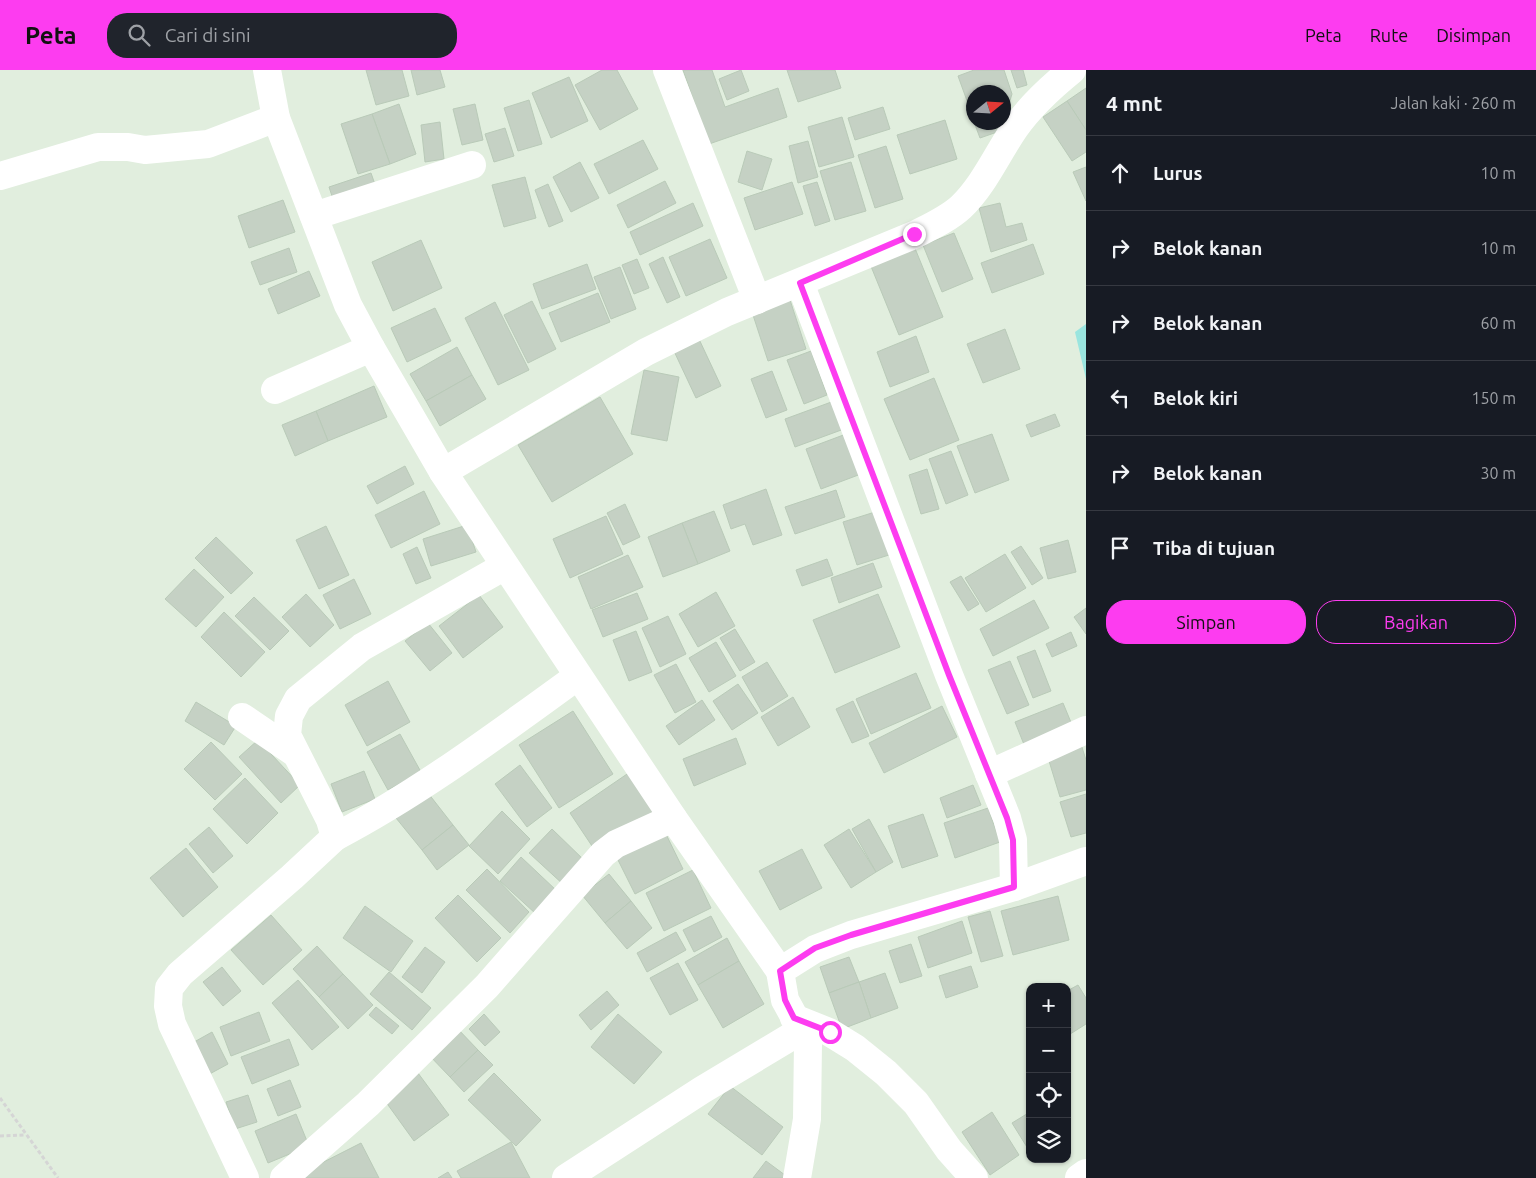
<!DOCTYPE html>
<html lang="id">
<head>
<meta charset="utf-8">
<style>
  body { margin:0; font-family:Ubuntu,sans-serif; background:#20242c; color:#f1f3f6 }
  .controls { position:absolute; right:15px; bottom:15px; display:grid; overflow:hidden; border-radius:10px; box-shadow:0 1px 4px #0004 }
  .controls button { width:45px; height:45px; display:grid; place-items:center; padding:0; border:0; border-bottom:1px solid #363941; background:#171b24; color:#f1f3f6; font:25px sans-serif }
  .compass { position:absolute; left:966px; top:15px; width:45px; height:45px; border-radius:50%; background:#171b24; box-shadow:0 1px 4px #0004; rotate:72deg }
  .stop { position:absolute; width:15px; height:15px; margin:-11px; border:4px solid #fd3cf0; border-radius:50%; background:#fff }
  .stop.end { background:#fd3cf0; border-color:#fff; box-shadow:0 1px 5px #0008 }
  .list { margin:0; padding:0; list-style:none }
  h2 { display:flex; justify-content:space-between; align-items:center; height:65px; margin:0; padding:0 20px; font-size:21px }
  h2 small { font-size:16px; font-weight:400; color:#9ea1a6 }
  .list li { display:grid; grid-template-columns:32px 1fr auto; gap:15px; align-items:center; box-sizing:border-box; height:75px; padding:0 20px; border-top:1px solid #363941 }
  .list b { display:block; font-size:19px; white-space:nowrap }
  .list em { font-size:16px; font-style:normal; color:#9ea1a6 }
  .actions { display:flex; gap:10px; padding:15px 20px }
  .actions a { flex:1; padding:11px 0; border:1px solid #fd3cf0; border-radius:20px; text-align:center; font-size:18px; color:#fd3cf0 }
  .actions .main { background:#fd3cf0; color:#111 }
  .icon { flex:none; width:28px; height:28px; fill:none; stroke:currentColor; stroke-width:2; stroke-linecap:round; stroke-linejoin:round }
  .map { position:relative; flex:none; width:1086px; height:1108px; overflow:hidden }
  header { display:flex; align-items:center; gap:30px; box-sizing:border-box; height:70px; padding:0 25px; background:#fd3cf0; color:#111 }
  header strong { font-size:24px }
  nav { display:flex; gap:28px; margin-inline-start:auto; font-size:18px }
  .search { width:350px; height:45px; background:#20242c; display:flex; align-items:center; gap:12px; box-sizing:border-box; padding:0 18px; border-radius:20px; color:#9ea1a6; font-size:19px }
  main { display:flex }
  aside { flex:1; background:#171b24 }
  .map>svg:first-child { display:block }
  .green { fill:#9ae5df }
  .building { fill:#c5d1c4; stroke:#b9cab8 }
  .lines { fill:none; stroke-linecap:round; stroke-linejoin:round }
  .path { stroke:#d5d5d5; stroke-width:3; stroke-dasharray:4 2.5; stroke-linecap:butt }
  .minor { stroke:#fff; stroke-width:28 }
  .route { stroke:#fd3cf0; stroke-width:6 }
</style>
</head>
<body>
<header>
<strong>Peta</strong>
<div class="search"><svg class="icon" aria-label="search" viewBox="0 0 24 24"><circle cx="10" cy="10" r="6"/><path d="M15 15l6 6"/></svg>Cari di sini</div>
<nav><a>Peta</a><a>Rute</a><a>Disimpan</a></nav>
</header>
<main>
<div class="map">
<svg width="1086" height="1108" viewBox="0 0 1086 1108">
  <rect width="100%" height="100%" fill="#e1eede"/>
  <path class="green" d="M1086,254V309L1075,262Z"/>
  <g class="building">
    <path d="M366,0H402L409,26L376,35Z"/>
    <path d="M411,0H440L445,17L417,25Z"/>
    <path d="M602,0H617L638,39L600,60L575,15Z"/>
    <path d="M683,0H712L725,37L778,18L787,47L709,74Z"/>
    <path d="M741,0L749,21L727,30L719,9Z"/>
    <path d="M787,0H835L841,18L798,32Z"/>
    <path d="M974,0H1004L1012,24L1004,50V22H974V50L958,6Z"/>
    <path d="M1011,0H1023L1027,15L1017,18Z"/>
    <path d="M569,7L588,51L551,68L532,23Z"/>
    <path d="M1086,18V60L1067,31Z"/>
    <path d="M529,30L542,74L518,81L504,38Z"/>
    <path d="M1067,31L1086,60V82L1072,91L1043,47Z"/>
    <path d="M399,34L416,84L390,94L372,44Z"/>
    <path d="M475,34L483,70L462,75L453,39Z"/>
    <path d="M883,37L890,59L855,70L848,48Z"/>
    <path d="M372,44L390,94L358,104L341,54Z"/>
    <path d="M842,47L854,87L819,97L808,57Z"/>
    <path d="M945,50L957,89L910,104L897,65Z"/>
    <path d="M440,52L444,89L425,92L421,55Z"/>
    <path d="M974,52H1003L1000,61L980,68Z"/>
    <path d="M505,58L514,86L494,92L485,64Z"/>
    <path d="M643,70L658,99L609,124L594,94Z"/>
    <path d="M808,71L818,107L798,113L789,76Z"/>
    <path d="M886,76L903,129L875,138L858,85Z"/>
    <path d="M747,81L772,89L762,120L738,112Z"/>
    <path d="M580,92L599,128L571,142L553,107Z"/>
    <path d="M851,92L866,141L835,150L820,101Z"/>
    <path d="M1086,97V131L1073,102Z"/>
    <path d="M371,103L378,123L336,138L329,117Z"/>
    <path d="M525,107L536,148L504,157L492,115Z"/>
    <path d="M665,111L676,133L628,158L617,135Z"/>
    <path d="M792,112L803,144L755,160L744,128Z"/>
    <path d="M817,112L830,151L815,156L803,116Z"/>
    <path d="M548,114L563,151L549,157L535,120Z"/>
    <path d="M283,130L295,162L249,178L238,146Z"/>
    <path d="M693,133L703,156L640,185L630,162Z"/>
    <path d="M1000,133L1006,157L1022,153L1027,170L991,182L979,138Z"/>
    <path d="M954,163L973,209L942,222L923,175Z"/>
    <path d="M710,169L727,208L686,226L669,187Z"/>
    <path d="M421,170L442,218L393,241L372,192Z"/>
    <path d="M912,171L943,247L899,265L868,189Z"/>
    <path d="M1033,174L1044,204L992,223L981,193Z"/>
    <path d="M289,178L297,202L260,215L251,192Z"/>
    <path d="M663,187L680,227L667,233L649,194Z"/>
    <path d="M637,189L649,218L634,224L622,195Z"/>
    <path d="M587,194L596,219L542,239L533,214Z"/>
    <path d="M620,197L636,239L611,249L594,207Z"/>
    <path d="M309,201L320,226L278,244L268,219Z"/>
    <path d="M598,223L610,252L561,272L549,243Z"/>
    <path d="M790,230L806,279L768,291L752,242Z"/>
    <path d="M532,231L556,279L528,293L504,245Z"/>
    <path d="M495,232L529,300L498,315L465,248Z"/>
    <path d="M435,238L451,271L407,292L391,258Z"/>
    <path d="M1005,259L1020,299L983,313L967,274Z"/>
    <path d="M916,266L929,302L890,317L877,282Z"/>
    <path d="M698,267L721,316L696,328L673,279Z"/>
    <path d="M457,277L472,305L426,331L410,304Z"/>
    <path d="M811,281L827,325L804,334L787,290Z"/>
    <path d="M644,300L679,307L667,371L631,364Z"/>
    <path d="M772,301L787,340L766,348L751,309Z"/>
    <path d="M472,305L486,329L440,356L426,331Z"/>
    <path d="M934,308L959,370L910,390L884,329Z"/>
    <path d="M374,316L387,347L328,371L316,341Z"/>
    <path d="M600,327L633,384L552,432L518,375Z"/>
    <path d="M834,331L844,359L795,377L785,349Z"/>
    <path d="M316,341L328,371L295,386L282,355Z"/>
    <path d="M1055,344L1060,356L1031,367L1026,355Z"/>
    <path d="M846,364L861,404L821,419L806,379Z"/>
    <path d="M992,364L1009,410L975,423L957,376Z"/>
    <path d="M951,381L968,425L946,434L929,389Z"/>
    <path d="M405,396L414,414L377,434L367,416Z"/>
    <path d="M927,399L939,439L921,444L909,405Z"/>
    <path d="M766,419L782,465L753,475L745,454L731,459L723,435Z"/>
    <path d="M836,420L845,447L795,464L785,437Z"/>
    <path d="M424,421L440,454L391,478L375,445Z"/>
    <path d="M625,434L640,467L623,475L607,443Z"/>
    <path d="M714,441L730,481L698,494L682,453Z"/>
    <path d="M875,442L889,485L857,495L843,452Z"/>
    <path d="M606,446L623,484L570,508L553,469Z"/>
    <path d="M682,453L698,494L663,507L648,467Z"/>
    <path d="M467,455L476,482L431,496L423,469Z"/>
    <path d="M326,456L349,505L319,519L296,470Z"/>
    <path d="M216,467L253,503L231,524L195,488Z"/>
    <path d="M1068,470L1076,502L1048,509L1040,478Z"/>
    <path d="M1021,476L1043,508L1032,515L1011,482Z"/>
    <path d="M417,477L431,508L416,514L403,484Z"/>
    <path d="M1005,484L1026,518L986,542L965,508Z"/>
    <path d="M628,485L643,517L591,539L578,507Z"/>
    <path d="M827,489L833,505L802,516L796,500Z"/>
    <path d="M873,493L882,517L839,533L831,508Z"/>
    <path d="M194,499L224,527L196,557L165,529Z"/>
    <path d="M961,506L979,534L968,541L950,512Z"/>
    <path d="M354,509L371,544L340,559L323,525Z"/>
    <path d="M716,522L735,556L698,577L679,544Z"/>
    <path d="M637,523L648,549L603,567L592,540Z"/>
    <path d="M306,524L334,555L310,577L282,547Z"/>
    <path d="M878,524L900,577L835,603L813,550Z"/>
    <path d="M479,525L503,557L463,588L439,556Z"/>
    <path d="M254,527L289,561L270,580L235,546Z"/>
    <path d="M1034,530L1049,558L993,586L980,559Z"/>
    <path d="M1086,538V564L1074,547Z"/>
    <path d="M224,542L265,582L241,607L201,567Z"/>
    <path d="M668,546L686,584L660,597L642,558Z"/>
    <path d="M428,553L452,583L430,601L405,571Z"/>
    <path d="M735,559L755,592L740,601L720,568Z"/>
    <path d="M636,561L652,602L629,611L613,570Z"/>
    <path d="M1071,562L1077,576L1052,587L1046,574Z"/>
    <path d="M716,572L736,606L709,622L689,588Z"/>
    <path d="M1035,580L1051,621L1033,628L1017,587Z"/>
    <path d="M1010,591L1029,635L1007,644L988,600Z"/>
    <path d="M767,592L788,626L762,642L742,607Z"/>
    <path d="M676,594L696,632L675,643L654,605Z"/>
    <path d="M916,603L931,638L871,664L856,629Z"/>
    <path d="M388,611L410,652L367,676L345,635Z"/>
    <path d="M738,614L758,643L732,660L713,631Z"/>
    <path d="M793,627L810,657L778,676L761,647Z"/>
    <path d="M702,630L715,650L679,675L666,656Z"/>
    <path d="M853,631L869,666L852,673L836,639Z"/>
    <path d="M196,632L236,656L224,675L185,651Z"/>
    <path d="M1063,633L1075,662L1027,682L1015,652Z"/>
    <path d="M942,636L957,667L884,703L869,673Z"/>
    <path d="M573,641L613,704L559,738L519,675Z"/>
    <path d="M400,664L421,702L388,720L367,682Z"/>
    <path d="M736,668L746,694L694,716L683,689Z"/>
    <path d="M258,670L300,715L281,733L239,687Z"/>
    <path d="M1080,671L1086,690V720L1060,727L1046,681Z"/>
    <path d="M211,672L242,704L215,730L184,699Z"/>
    <path d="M520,695L552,738L527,757L495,714Z"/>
    <path d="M364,701L375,729L342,742L331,714Z"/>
    <path d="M630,702L657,741L596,782L570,743Z"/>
    <path d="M245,708L278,743L247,774L213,739Z"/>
    <path d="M973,715L981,735L947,748L940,728Z"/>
    <path d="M428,723L453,755L422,780L396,748Z"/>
    <path d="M1086,724V763L1071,767L1060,732Z"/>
    <path d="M988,738L1000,772L955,788L944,753Z"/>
    <path d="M502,741L530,769L498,804L469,776Z"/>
    <path d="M923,744L938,786L902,798L888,756Z"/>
    <path d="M869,749L893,792L876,802L852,759Z"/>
    <path d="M453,755L469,775L437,800L422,780Z"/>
    <path d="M209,757L233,786L213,803L189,774Z"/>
    <path d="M663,758L683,799L635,824L614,782Z"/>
    <path d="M552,759L586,792L565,816L529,783Z"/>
    <path d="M849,759L876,802L851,818L824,775Z"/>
    <path d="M186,778L218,817L183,847L150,808Z"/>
    <path d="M802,779L822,818L780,840L759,801Z"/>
    <path d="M521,787L557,821L536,844L500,811Z"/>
    <path d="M487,799L529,842L510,863L466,820Z"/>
    <path d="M693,800L711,838L664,861L646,823Z"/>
    <path d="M609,804L631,831L605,853L582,825Z"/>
    <path d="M458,825L501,868L477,892L435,848Z"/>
    <path d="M1058,826L1069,870L1013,885L1001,841Z"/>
    <path d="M631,831L652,858L627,879L605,853Z"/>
    <path d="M365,836L413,871L391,902L343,868Z"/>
    <path d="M990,841L1003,886L981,892L968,847Z"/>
    <path d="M271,845L302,880L263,915L231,880Z"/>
    <path d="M711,846L722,867L694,882L683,860Z"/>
    <path d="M962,851L972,883L928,898L918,867Z"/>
    <path d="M676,862L686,880L647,902L637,883Z"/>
    <path d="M727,868L739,891L698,915L685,892Z"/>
    <path d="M911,874L922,906L900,913L889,881Z"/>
    <path d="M317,876L343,904L319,927L293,899Z"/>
    <path d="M425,877L445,892L422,923L402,907Z"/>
    <path d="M849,887L859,912L829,923L820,897Z"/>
    <path d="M739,891L764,934L723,958L698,915Z"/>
    <path d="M678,893L698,930L670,945L650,908Z"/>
    <path d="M971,896L978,917L946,928L939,906Z"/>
    <path d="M222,897L241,921L223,936L203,912Z"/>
    <path d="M389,902L431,938L412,960L370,924Z"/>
    <path d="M885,903L898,938L871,948L859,912Z"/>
    <path d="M343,904L373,935L348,959L319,927Z"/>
    <path d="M298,910L339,957L312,980L272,933Z"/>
    <path d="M859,912L871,948L842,959L829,923Z"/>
    <path d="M1078,915L1086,928V954L1067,966V921Z"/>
    <path d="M607,921L619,935L591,960L579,945Z"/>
    <path d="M376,937L399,956L392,964L369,945Z"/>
    <path d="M259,942L270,971L231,986L220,957Z"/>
    <path d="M484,944L500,962L485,976L469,959Z"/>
    <path d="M618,944L662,982L634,1014L591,977Z"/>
    <path d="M456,957L478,980L450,1007L428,984Z"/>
    <path d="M212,962L228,994L204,1007L187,976Z"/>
    <path d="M289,969L299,995L252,1014L241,987Z"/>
    <path d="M478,980L493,995L464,1022L450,1007Z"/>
    <path d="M418,1003L449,1045L414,1071L383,1028Z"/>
    <path d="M494,1003L541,1050L516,1076L468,1030Z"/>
    <path d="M290,1010L301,1037L278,1046L267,1019Z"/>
    <path d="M730,1016L783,1057L762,1085L708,1044Z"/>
    <path d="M248,1025L257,1052L235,1059L226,1032Z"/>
    <path d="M992,1042L1019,1085L990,1105L962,1062Z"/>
    <path d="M1030,1042V1082L1012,1053Z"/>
    <path d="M296,1044L309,1076L268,1093L255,1061Z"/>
    <path d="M511,1072L530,1108H461L457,1101Z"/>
    <path d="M361,1073L379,1108H299L298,1105Z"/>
    <path d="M766,1091L789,1108H753Z"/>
    <path d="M448,1102L452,1108H438Z"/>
  </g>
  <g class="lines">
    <g class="path">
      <path d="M0,1028L58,1108"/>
      <path d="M0,1066L26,1065"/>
    </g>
    <g class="minor">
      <path d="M267,0L276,48L348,235L371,278L443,402L673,748L780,901"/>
      <path d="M667,0L757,230"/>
      <path d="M0,106L98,77H128L145,80L208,74L276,48"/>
      <path d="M314,146L472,95"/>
      <path d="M800,213L949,605L1007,748L1013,770L1014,817"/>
      <path d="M275,320L371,278"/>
      <path d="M443,402L646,282L727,242L914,165C930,157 948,149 961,137C984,115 997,84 1015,58C1031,35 1051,17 1072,0"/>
      <path d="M242,647L295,683"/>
      <path d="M989,704L1086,660"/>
      <path d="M335,767C421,722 499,663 578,606"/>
      <path d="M794,948L829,962L855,978L886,1003L916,1033L949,1080L974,1108"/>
      <path d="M245,1108L172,954L168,936L169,918L180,904L292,807L335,767L330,750L287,665L289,646L298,629L362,577L505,496"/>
      <path d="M284,1108L368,1034L487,916L603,784L616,774L673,748"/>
      <path d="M566,1108L702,1020L802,960"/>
      <path d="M797,1108L807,1049L808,972L785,930L780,901L815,879L851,865L1014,817L1086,791"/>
      <path d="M1079,1108L1086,1103"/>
    </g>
  </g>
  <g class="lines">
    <path class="route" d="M830,962L794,948L785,930L780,901L815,878L851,865L1014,817L1013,770L1007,748L949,605L800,213L914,164"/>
  </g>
</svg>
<div class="controls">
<button>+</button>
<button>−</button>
<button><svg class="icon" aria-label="locate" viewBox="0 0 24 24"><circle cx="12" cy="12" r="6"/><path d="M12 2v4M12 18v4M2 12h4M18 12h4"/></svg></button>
<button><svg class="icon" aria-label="layers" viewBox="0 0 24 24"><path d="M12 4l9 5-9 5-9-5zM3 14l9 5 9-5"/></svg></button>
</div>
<svg class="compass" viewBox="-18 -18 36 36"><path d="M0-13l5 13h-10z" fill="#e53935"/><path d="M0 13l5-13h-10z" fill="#9ea1a6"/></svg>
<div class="stop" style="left:830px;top:962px"></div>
<div class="stop end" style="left:914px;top:164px"></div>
</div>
<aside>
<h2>4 mnt<small>Jalan kaki · 260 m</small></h2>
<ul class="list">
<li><svg class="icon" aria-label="ahead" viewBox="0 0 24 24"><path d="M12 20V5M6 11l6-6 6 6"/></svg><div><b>Lurus</b></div><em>10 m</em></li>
<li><svg class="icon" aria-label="right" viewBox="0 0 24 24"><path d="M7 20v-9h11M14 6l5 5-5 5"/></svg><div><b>Belok kanan</b></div><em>10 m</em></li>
<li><svg class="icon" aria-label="right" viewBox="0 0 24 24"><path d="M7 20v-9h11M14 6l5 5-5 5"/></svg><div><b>Belok kanan</b></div><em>60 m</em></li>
<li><svg class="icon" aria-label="left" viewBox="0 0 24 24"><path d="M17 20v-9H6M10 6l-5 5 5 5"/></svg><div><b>Belok kiri</b></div><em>150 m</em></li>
<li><svg class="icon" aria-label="right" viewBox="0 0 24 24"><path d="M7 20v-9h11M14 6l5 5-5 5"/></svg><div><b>Belok kanan</b></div><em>30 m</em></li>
<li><svg class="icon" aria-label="arrive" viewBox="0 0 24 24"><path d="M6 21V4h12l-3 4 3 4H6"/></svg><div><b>Tiba di tujuan</b></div></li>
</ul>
<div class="actions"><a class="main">Simpan</a><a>Bagikan</a></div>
</aside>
</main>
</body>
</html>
